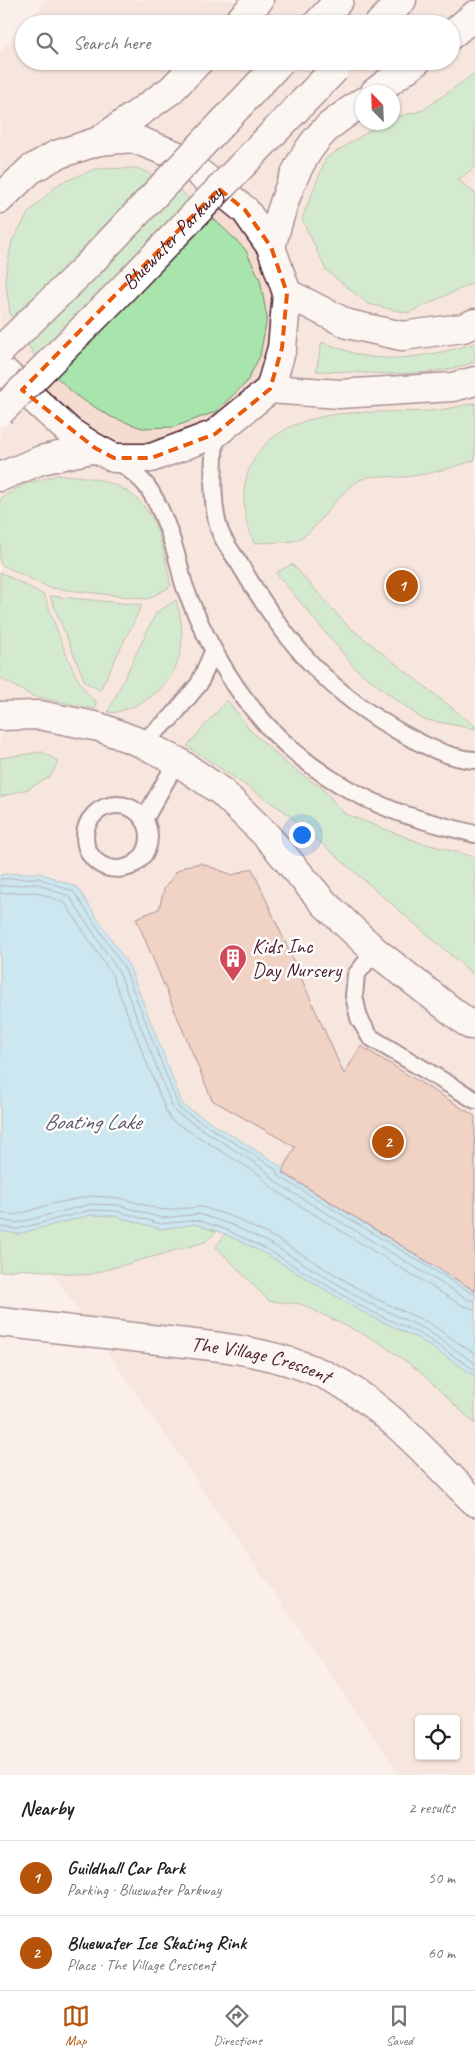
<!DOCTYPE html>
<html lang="en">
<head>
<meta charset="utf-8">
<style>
  body { margin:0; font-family:Caveat,sans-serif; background:#f6f6f6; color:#202124 }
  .controls { position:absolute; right:15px; bottom:15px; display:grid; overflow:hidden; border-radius:5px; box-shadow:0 1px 4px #0004 }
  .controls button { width:45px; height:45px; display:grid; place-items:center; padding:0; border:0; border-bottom:1px solid #e0e0e0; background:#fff; color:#202124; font:25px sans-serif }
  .compass { position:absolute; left:355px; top:85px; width:45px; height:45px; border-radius:50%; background:#fff; box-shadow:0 1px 4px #0004; rotate:337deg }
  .you { position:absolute; left:301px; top:834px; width:18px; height:18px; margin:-12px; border:4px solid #fff; border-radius:50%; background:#1a73e8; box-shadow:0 0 0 8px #1a73e833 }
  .badge { display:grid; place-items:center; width:32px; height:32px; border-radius:50%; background:#b45309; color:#fff; font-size:16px; font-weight:700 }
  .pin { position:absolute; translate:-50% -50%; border:2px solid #fff; box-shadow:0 1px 5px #0006 }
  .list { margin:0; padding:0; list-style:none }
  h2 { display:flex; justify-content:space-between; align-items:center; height:65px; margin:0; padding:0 20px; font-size:21px }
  h2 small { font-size:16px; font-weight:400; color:#757577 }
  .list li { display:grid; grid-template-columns:32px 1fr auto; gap:15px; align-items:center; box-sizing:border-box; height:75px; padding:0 20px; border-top:1px solid #e0e0e0 }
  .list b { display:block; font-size:19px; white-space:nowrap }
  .list p { margin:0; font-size:16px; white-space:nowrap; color:#757577 }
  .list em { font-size:16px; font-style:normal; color:#757577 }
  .icon { flex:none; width:28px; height:28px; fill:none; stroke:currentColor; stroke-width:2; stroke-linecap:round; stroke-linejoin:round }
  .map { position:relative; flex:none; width:475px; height:1775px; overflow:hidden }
  .search { position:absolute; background:#fff; box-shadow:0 1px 4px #0004; left:15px; right:15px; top:15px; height:55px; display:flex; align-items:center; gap:12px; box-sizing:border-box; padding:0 18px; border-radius:28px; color:#757577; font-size:19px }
  .sheet { height:215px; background:#fff }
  nav { display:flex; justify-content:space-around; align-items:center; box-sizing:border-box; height:70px; border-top:1px solid #e0e0e0; background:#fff; font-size:14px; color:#757577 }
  nav a { display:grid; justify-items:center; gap:2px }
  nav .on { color:#b45309 }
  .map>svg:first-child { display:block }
  .built { fill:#f4dcd1; fill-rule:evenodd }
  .green { fill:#a7e5ad; stroke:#78826c }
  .water { fill:#94ddf6; stroke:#7691a5 }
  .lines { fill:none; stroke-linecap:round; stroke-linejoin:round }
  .shore { stroke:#686b7c; stroke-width:1 }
  .building { fill:#e5b198; stroke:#4a1f2b }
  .lane-casing { stroke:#4a1f2b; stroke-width:20 }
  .street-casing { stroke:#4a1f2b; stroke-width:31 }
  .secondary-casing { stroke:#4a1f2b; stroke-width:31 }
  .lane { stroke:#fff; stroke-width:16 }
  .street { stroke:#fff; stroke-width:28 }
  .secondary { stroke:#fff; stroke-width:28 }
  .secondary-bridge-casing { stroke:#4a1f2b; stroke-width:31; stroke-linecap:butt }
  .secondary-bridge { stroke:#fff; stroke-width:28 }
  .marked { fill:none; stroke:#e8590c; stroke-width:4; stroke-dasharray:10 6; stroke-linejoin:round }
  .labels { text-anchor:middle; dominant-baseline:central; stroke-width:5; stroke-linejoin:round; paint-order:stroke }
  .street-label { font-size:21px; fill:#4a1f2b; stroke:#fff }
  .poi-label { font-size:21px; fill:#4a1f2b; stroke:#fff; text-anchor:start }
  .water-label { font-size:22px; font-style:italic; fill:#605868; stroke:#fff }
</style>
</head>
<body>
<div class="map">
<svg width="475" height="1775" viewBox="0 0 475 1775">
  <rect width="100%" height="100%" fill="#faefea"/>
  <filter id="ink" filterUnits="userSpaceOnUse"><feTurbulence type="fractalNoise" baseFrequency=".02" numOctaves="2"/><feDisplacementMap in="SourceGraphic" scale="10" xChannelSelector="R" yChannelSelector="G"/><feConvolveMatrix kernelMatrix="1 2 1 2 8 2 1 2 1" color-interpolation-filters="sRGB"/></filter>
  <g filter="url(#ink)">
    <path class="built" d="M47,0H475V1775H400L0,1197V52L24,26V61H451V24H26ZM362,92H392V122H362ZM419,1719H456V1756H419Z"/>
    <g class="green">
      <path d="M475,73V167L458,180L475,193V282L408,313L368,304L326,270L302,219L326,158L382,123L392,122L393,118L423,110Z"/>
      <path d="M137,168L175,186L215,220L245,249L260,279L267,318L260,356L246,383L215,412L174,427L142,428L111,417L75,395L34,355L10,313L5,278L12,241L29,212L58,184L95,169Z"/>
      <path d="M322,342C334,346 347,351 359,355C394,363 441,354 475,343V362C425,380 368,372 316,371Z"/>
      <path d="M475,403V460C452,468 428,475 404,477C392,478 376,474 365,478C336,488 319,535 293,541C281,543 267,542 254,543C229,486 251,435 312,419C347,409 393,413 430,411C445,410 460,406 475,403Z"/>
      <path d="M57,475C100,476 141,485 157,530C164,548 167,568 171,586L148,599L50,588L0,564V499L25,484Z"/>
      <path d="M292,564L348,626L475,726V729L422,719L356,669L276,573Z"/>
      <path d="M0,572L44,595C54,619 75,691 96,701L95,709L32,696L0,678Z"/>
      <path d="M50,596L142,605L100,690L85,682Z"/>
      <path d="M176,600C194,657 170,700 112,713L108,712L156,613Z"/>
      <path d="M227,700L251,731L288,765L322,788L345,814L419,842L475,857V976L285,812L187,746Z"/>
      <path d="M42,752L58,761L51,776L28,789L0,797V758Z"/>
      <path d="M91,1215L115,1216L161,1229L196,1224L216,1232L205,1242L88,1275L20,1269L0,1272V1231L17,1234Z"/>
      <path d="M225,1234L266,1254L364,1313L419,1339L475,1376V1424L418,1370L377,1341L301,1304L269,1301L216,1247Z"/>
    </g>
    <path class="water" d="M17,873H40L77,887L129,966L183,1105L270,1159L284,1169L282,1173L475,1291V1376L419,1339L364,1313L266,1254L225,1234L196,1224L161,1229L115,1216L91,1215L17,1234L0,1231V875Z"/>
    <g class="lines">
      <g class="shore">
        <path d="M0,879L39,878L74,892L125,969L179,1108L268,1164L276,1170L280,1177L475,1295"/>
        <path d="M0,886L38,884L70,897L119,972L174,1111L264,1169L277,1183L467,1299L475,1301"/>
        <path d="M0,893L36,892L65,903L112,975L166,1111L171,1120L260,1175L273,1189L463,1306L475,1309"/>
        <path d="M0,1213L16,1215L51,1204L92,1196L120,1198L162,1210L202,1207L233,1217L275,1238L372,1297L429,1323L475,1354"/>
        <path d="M0,1220L16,1223L91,1204L118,1205L162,1218L199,1214L230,1224L271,1244L369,1303L425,1329L475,1363"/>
        <path d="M0,1227L17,1229L91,1210L117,1211L161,1224L198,1220L227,1230L268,1250L366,1309L422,1335L475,1370"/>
      </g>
    </g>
    <path class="building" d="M200,863L233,875L252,868L344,1074L361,1046L475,1116V1291L282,1172L295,1147L212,1100L136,918L159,909L164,889L176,872L186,866Z"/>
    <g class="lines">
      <g class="lane-casing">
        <g id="lane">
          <path d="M215,434C214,465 210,498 219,529C224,544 234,554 242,568C286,643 329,694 407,736C427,747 452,759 475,760"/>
          <path d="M114,458C124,466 138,475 146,485C162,507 171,535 178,561C181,571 182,581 186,590C226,694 289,770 395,811C421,821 448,827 475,834"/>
          <path d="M141,743L171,718L199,684L213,652"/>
          <circle cx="117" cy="837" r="32"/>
          <path d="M144,820L177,761"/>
          <path d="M375,951L356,975L354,996L359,1018L370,1037L475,1100"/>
        </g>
      </g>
      <g class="street-casing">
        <g id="street">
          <path d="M0,199L30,170L56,155L99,141L132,138L178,156L245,210L271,247L287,293L282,348L270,389L215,434L151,458H114L95,448L70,432L0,368"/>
          <path d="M287,293L348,324L402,336L463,328L475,323"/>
          <path d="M270,389L339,394L453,387L475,381"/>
          <path d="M0,477L41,460L95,448"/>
          <path d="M0,716L39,715L99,727L141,743L177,761L222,792L266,835L324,903L375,951L470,1025"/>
          <path id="s1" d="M0,1322L221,1347C264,1353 307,1363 344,1385C394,1415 434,1462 475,1502"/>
        </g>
      </g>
      <g class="secondary-casing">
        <g id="secondary">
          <path d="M236,24L259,0"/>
          <path d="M317,24L339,0"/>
          <path d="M379,24L402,0"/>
          <path d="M451,35L475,15"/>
          <path d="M375,92L417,61"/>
          <path d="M99,141L171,90L199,61"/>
          <path d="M271,247C283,204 294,159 328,127C339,118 351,110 362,102"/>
        </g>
      </g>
      <use href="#lane" class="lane"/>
      <use href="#street" class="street"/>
      <use href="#secondary" class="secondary"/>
      <g class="secondary-bridge-casing">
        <g id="secondary-bridge">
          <path d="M0,351L87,266L281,61"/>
          <path id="s2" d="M0,412L114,298L335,69"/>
        </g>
      </g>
      <use href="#secondary-bridge" class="secondary-bridge"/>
    </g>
  </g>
  <path d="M0 0H475V1775H0ZM219,189L245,210L271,247L287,293L282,348L270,389L215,434L151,458H114L95,448L22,390Z" fill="#faefea" fill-opacity=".55" fill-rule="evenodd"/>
  <path class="marked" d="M219,189L245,210L271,247L287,293L282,348L270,389L215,434L151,458H114L95,448L22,390Z"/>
  <defs>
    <g id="building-pin" transform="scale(1.4375)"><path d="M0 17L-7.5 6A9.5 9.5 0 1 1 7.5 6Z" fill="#d1495b" stroke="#fff"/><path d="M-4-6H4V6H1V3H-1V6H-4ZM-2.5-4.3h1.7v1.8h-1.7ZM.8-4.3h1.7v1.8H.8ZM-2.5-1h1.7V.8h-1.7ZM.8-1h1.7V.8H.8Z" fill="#fff"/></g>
  </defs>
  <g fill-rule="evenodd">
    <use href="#building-pin" x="233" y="958"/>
  </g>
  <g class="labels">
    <g class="street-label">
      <text stroke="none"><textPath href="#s2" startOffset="245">Bluewater Parkway</textPath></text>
      <text stroke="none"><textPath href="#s1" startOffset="264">The Village Crescent</textPath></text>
    </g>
    <g class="poi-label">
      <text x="252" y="946">Kids Inc<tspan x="252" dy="24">Day Nursery</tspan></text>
    </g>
    <g class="water-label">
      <text x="92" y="1122">Boating Lake</text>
    </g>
  </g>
</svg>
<div class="controls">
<button><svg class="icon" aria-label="locate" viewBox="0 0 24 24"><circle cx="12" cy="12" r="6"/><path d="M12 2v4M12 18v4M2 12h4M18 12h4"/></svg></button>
</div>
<svg class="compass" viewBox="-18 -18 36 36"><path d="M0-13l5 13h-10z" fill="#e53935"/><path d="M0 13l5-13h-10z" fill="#757577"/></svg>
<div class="you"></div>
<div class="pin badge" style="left:402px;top:586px">1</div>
<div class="pin badge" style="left:388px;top:1142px">2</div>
<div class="search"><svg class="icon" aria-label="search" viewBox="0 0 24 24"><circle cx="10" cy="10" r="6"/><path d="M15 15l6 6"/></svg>Search here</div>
</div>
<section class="sheet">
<h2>Nearby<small>2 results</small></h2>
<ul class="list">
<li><span class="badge">1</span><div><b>Guildhall Car Park</b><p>Parking · Bluewater Parkway</p></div><em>50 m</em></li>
<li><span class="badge">2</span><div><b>Bluewater Ice Skating Rink</b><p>Place · The Village Crescent</p></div><em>60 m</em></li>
</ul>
</section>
<nav>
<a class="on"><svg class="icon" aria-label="map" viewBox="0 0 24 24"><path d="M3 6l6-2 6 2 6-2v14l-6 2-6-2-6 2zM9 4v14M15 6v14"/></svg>Map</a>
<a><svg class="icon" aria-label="directions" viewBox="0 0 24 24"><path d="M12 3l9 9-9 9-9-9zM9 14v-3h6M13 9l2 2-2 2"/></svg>Directions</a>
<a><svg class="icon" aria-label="saved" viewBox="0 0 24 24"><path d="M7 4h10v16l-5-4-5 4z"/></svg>Saved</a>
</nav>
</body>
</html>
